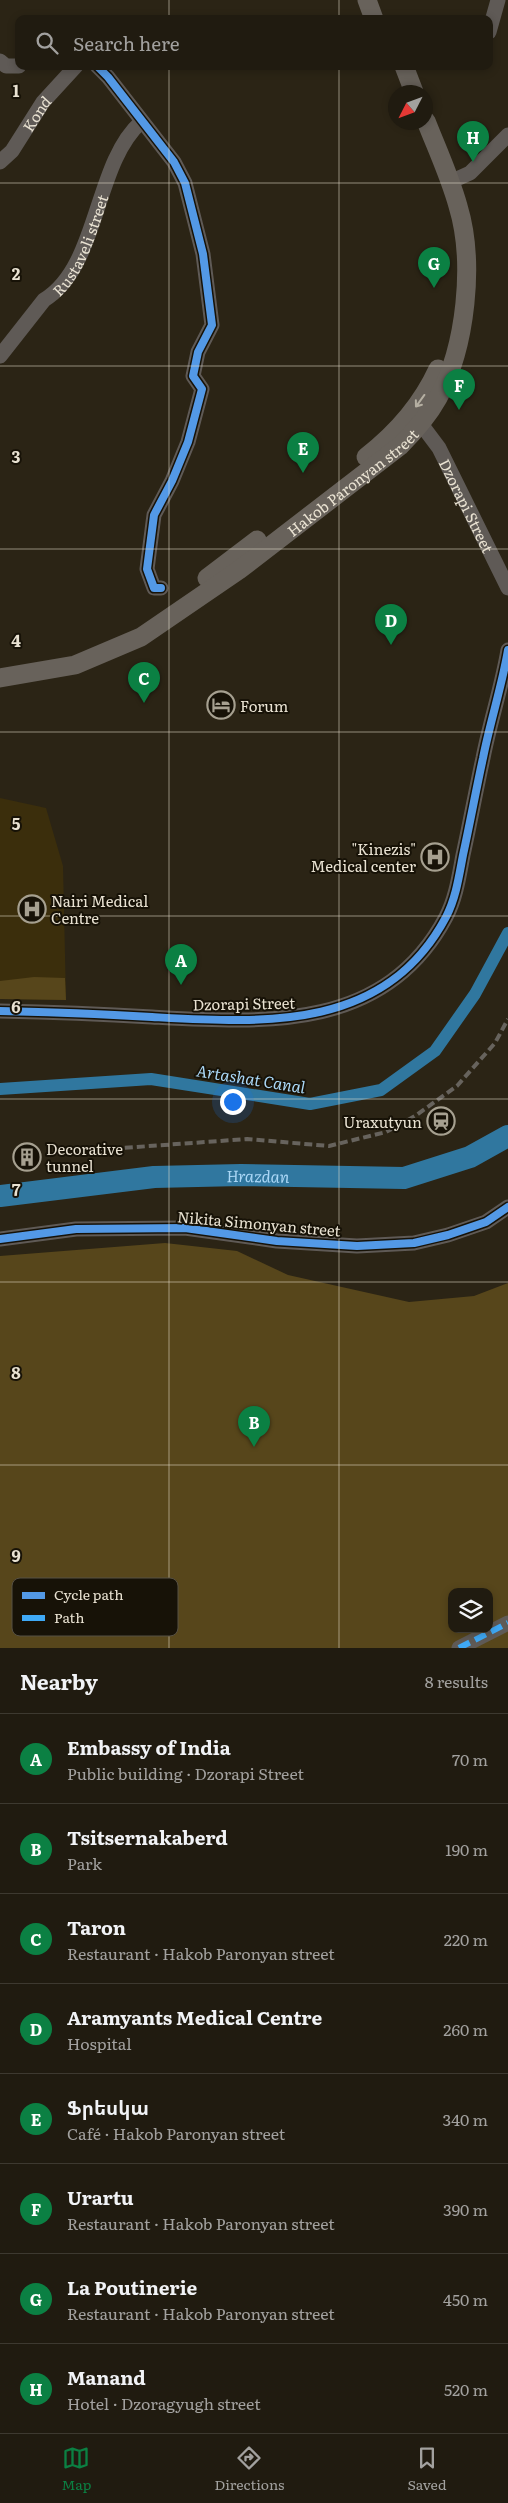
<!DOCTYPE html>
<html lang="en">
<head>
<meta charset="utf-8">
<style>
  body { margin:0; font-family:Literata,"Noto Sans Armenian",serif; background:#282419; color:#f1f3f6 }
  .controls { position:absolute; right:15px; bottom:15px; display:grid; overflow:hidden; border-radius:10px; box-shadow:0 2px 8px #0003 }
  .controls button { width:45px; height:45px; display:grid; place-items:center; padding:0; border:0; border-bottom:1px solid #3d3930; background:#201b10; color:#f1f3f6; font:25px sans-serif }
  .compass { position:absolute; left:388px; top:85px; width:45px; height:45px; border-radius:50%; background:#201b10; box-shadow:0 2px 8px #0003; rotate:228deg }
  .you { position:absolute; left:232px; top:1101px; width:18px; height:18px; margin:-12px; border:4px solid #fff; border-radius:50%; background:#1a73e8; box-shadow:0 0 0 8px #1a73e833 }
  .badge { display:grid; place-items:center; width:32px; height:32px; border-radius:50%; background:#0b8043; color:#fff; font-size:16px; font-weight:700 }
  .pin { position:absolute; translate:-50% -41px; filter:drop-shadow(0 1px 2px #0008) }
  .pin::after { content:''; position:absolute; top:26px; width:18px; height:15px; background:inherit; clip-path:polygon(0 0,100% 0,50% 100%) }
  .list { margin:0; padding:0; list-style:none }
  h2 { display:flex; justify-content:space-between; align-items:center; height:65px; margin:0; padding:0 20px; font-size:21px }
  h2 small { font-size:16px; font-weight:400; color:#a2a19f }
  .list li { display:grid; grid-template-columns:32px 1fr auto; gap:15px; align-items:center; box-sizing:border-box; height:90px; padding:0 20px; border-top:1px solid #3d3930 }
  .list b { display:block; font-size:19px; white-space:nowrap }
  .list p { margin:0; font-size:16px; white-space:nowrap; color:#a2a19f }
  .list em { font-size:16px; font-style:normal; color:#a2a19f }
  .icon { flex:none; width:28px; height:28px; fill:none; stroke:currentColor; stroke-width:2; stroke-linecap:round; stroke-linejoin:round }
  .map { position:relative; flex:none; width:508px; height:1648px; overflow:hidden }
  .search { position:absolute; background:#201b10; box-shadow:0 2px 8px #0003; left:15px; right:15px; top:15px; height:55px; display:flex; align-items:center; gap:12px; box-sizing:border-box; padding:0 18px; border-radius:10px; color:#a2a19f; font-size:19px }
  .sheet { height:785px; background:#201b10 }
  nav { display:flex; justify-content:space-around; align-items:center; box-sizing:border-box; height:70px; border-top:1px solid #3d3930; background:#201b10; font-size:14px; color:#a2a19f }
  nav a { display:grid; justify-items:center; gap:2px }
  nav .on { color:#0b8043 }
  .map>svg:first-child { display:block }
  .built { fill:#3b2e0c }
  .green { fill:#57461b; fill-rule:evenodd }
  .lines { fill:none; stroke-linecap:round; stroke-linejoin:round }
  .canal { stroke:#30779f; stroke-width:12 }
  .river { stroke:#30779f; stroke-width:22 }
  .minor { stroke:#5f5a56; stroke-width:15 }
  .major { stroke:#68625b; stroke-width:19 }
  .rail { stroke:#67635d; stroke-width:4; stroke-dasharray:8 4; stroke-linecap:butt }
  .quiet { stroke:#3fa9f5; stroke-width:6; stroke-dasharray:12 6; stroke-linecap:butt }
  .cycleway-casing { stroke:#171207; stroke-width:11 }
  .cycleway { stroke:#5399e6; stroke-width:8 }
  .oneway { stroke:#b5afa2 }
  .grid { fill:none; stroke:#e9e2d2; stroke-width:1; stroke-opacity:0.55 }
  .labels { text-anchor:middle; dominant-baseline:central; stroke-width:4; stroke-linejoin:round; paint-order:stroke }
  .street-label { font-size:15px; fill:#e9e2d2; stroke:#171207 }
  .poi-label { font-size:15px; fill:#e9e2d2; stroke:#171207; text-anchor:start }
  .water-label { font-size:16px; font-style:italic; fill:#aad7f6; stroke:#171207 }
  .key { fill:#171207; stroke:#565044; stroke-width:1 }
  .key-label { font-size:14px; fill:#e9e2d2 }
  .grid-label { font-size:16px; text-anchor:middle; font-weight:bold; fill:#e9e2d2; stroke:#171207; stroke-width:4; stroke-linejoin:round; paint-order:stroke }
</style>
</head>
<body>
<div class="map">
<svg width="508" height="1648" viewBox="0 0 508 1648">
  <rect width="100%" height="100%" fill="#2b2415"/>
  <path class="built" d="M0,798L46,808L63,866L66,1000L0,999Z"/>
  <g class="green">
    <path d="M34,977L65,978L66,1000L0,999V981Z"/>
    <path d="M165,1243L237,1251L288,1275L409,1302L474,1296L508,1283V1648H0V1256ZM452,1592H489V1629H452Z"/>
  </g>
  <g class="lines">
    <path class="canal" d="M0,1089L151,1079L310,1104L381,1090L435,1051L475,994L508,933"/>
    <path class="river" id="s1" d="M0,1196L154,1177L241,1175L404,1178L470,1157L508,1136"/>
    <g class="minor">
      <path d="M489,32L498,0"/>
      <path d="M0,61L6,66H19"/>
      <path d="M97,66L108,77L174,162L185,183L203,254L212,325L198,352L193,376L202,389L188,442L172,481L154,515L147,569L154,588H161"/>
      <path id="s2" d="M0,162L12,151L43,102L76,66"/>
      <path d="M450,182L470,173L508,135"/>
      <path id="s3" d="M0,356L44,300C99,267 94,164 141,122"/>
      <path id="s4" d="M421,424L439,448L508,588"/>
      <path d="M0,1011C51,1012 102,1014 152,1017C264,1023 385,1032 446,917C456,898 459,876 463,855C470,823 476,790 483,758C490,722 502,686 508,650"/>
      <path d="M0,1239L76,1229L185,1228L277,1241L357,1246L414,1243L448,1235L486,1222L508,1207"/>
      <path d="M459,1648L508,1623"/>
    </g>
    <g class="major">
      <path d="M367,0L374,19"/>
      <path d="M404,66L414,92"/>
      <path d="M366,457C397,433 422,404 438,369"/>
      <path d="M207,578L257,540"/>
      <path id="s5" d="M0,678L75,665L141,637L239,570L400,446C415,431 428,416 438,398C466,347 475,262 458,206C450,177 437,149 426,121"/>
    </g>
    <path class="rail" d="M53,1153L247,1139L329,1146L386,1132L415,1116L457,1086L495,1043L508,1019"/>
    <path class="quiet" d="M459,1648L508,1623"/>
    <g class="cycleway-casing">
      <g id="cycleway">
        <path d="M97,66L108,77L174,162L185,183L203,254L212,325L198,352L193,376L202,389L188,442L172,481L154,515L147,569L154,588H161"/>
        <path d="M0,1011C51,1012 102,1014 152,1017C264,1023 385,1032 446,917C456,898 459,876 463,855C470,823 476,790 483,758C490,722 502,686 508,650"/>
        <path d="M0,1239L76,1229L185,1228L277,1241L357,1246L414,1243L448,1235L486,1222L508,1207"/>
      </g>
    </g>
    <use href="#cycleway" class="cycleway"/>
  </g>
  <defs><path id="oneway-shaft" d="M-6 0H5M1.5-3L5.5 0L1.5 3" fill="none" stroke-width="1.6" stroke-linecap="round" stroke-linejoin="round" transform="scale(1.25)"/></defs>
  <use class="oneway" href="#oneway-shaft" transform="translate(420 401) rotate(126)"/>
  <path class="grid" d="M169,0V19M339,0V19M169,66V1648M339,66V1648M0,183H508M0,366H508M0,549H508M0,732H508M0,916H508M0,1099H508M0,1282H508M0,1465H508"/>
  <defs>
    <g id="hotel-ring" transform="scale(1.4375)"><circle r="9.5" fill="#171207" stroke="#a6a090" stroke-width="1.5"/><path d="M-6-4.5h1.5V1H6V5H4.5V3h-9V5H-6ZM-4 0a1.8 1.8 0 1 1 3.6 0ZM.5 0V-2.5h3Q6-2.5 6 0Z" fill="#a6a090"/></g>
    <g id="hospital-ring" transform="scale(1.4375)"><circle r="9.5" fill="#171207" stroke="#a6a090" stroke-width="1.5"/><path d="M-5-5h3v3.5h4V-5h3V5h-3V1.5h-4V5h-3Z" fill="#a6a090"/></g>
    <g id="station-ring" transform="scale(1.4375)"><circle r="9.5" fill="#171207" stroke="#a6a090" stroke-width="1.5"/><path d="M-3-6H3Q5-6 5-4V2Q5 4 3 4L4.5 6H3L1.5 4h-3L-3 6H-4.5L-3 4Q-5 4-5 2V-4Q-5-6-3-6ZM-3.5-4v3h7v-3ZM-3.5 1v1.5H-2V1ZM2 1v1.5H3.5V1Z" fill="#a6a090"/></g>
    <g id="building-ring" transform="scale(1.4375)"><circle r="9.5" fill="#171207" stroke="#a6a090" stroke-width="1.5"/><path d="M-4-6H4V6H1V3H-1V6H-4ZM-2.5-4.3h1.7v1.8h-1.7ZM.8-4.3h1.7v1.8H.8ZM-2.5-1h1.7V.8h-1.7ZM.8-1h1.7V.8H.8Z" fill="#a6a090"/></g>
  </defs>
  <g fill-rule="evenodd">
    <use href="#hotel-ring" x="221" y="705"/>
    <use href="#hospital-ring" x="435" y="857"/>
    <use href="#hospital-ring" x="32" y="909"/>
    <use href="#station-ring" x="441" y="1121"/>
    <use href="#building-ring" x="27" y="1157"/>
  </g>
  <g class="labels">
    <g class="street-label">
      <text stroke="none"><textPath href="#s2" startOffset="61">Kond</textPath></text>
      <text stroke="none"><textPath href="#s3" startOffset="139">Rustaveli street</textPath></text>
      <text stroke="none"><textPath href="#s5" startOffset="410">Hakob Paronyan street</textPath></text>
      <text stroke="none"><textPath href="#s4" startOffset="94">Dzorapi Street</textPath></text>
      <text transform="translate(244 1003) rotate(-1)">Dzorapi Street</text>
      <text transform="translate(259 1223) rotate(5)">Nikita Simonyan street</text>
    </g>
    <g class="poi-label">
      <text x="240" y="705">Forum</text>
      <text x="416" y="848" text-anchor="end">"Kinezis"<tspan x="416" dy="17">Medical center</tspan></text>
      <text x="51" y="900">Nairi Medical<tspan x="51" dy="17">Centre</tspan></text>
      <text x="422" y="1121" text-anchor="end">Uraxutyun</text>
      <text x="46" y="1148">Decorative<tspan x="46" dy="17">tunnel</tspan></text>
    </g>
    <g class="water-label">
      <text transform="translate(251 1078) rotate(9)">Artashat Canal</text>
      <text stroke="none"><textPath href="#s1" startOffset="259">Hrazdan</textPath></text>
    </g>
  </g>
  <rect x="12" y="1578" width="166" height="58" rx="8" class="key"/>
  <rect x="22" y="1592" width="23" height="7" fill="#5399e6"/>
  <rect x="22" y="1615" width="23" height="6" fill="#3fa9f5"/>
  <g class="key-label">
    <text x="54" y="1600">Cycle path</text>
    <text x="54" y="1623">Path</text>
  </g>
  <g class="grid-label">
    <text x="16" y="97">1</text>
    <text x="16" y="280">2</text>
    <text x="16" y="463">3</text>
    <text x="16" y="647">4</text>
    <text x="16" y="830">5</text>
    <text x="16" y="1013">6</text>
    <text x="16" y="1196">7</text>
    <text x="16" y="1379">8</text>
    <text x="16" y="1562">9</text>
  </g>
</svg>
<div class="controls">
<button><svg class="icon" aria-label="layers" viewBox="0 0 24 24"><path d="M12 4l9 5-9 5-9-5zM3 14l9 5 9-5"/></svg></button>
</div>
<svg class="compass" viewBox="-18 -18 36 36"><path d="M0-13l5 13h-10z" fill="#e53935"/><path d="M0 13l5-13h-10z" fill="#a2a19f"/></svg>
<div class="you"></div>
<div class="pin badge" style="left:181px;top:985px">A</div>
<div class="pin badge" style="left:254px;top:1447px">B</div>
<div class="pin badge" style="left:144px;top:703px">C</div>
<div class="pin badge" style="left:391px;top:645px">D</div>
<div class="pin badge" style="left:303px;top:473px">E</div>
<div class="pin badge" style="left:459px;top:410px">F</div>
<div class="pin badge" style="left:434px;top:288px">G</div>
<div class="pin badge" style="left:473px;top:162px">H</div>
<div class="search"><svg class="icon" aria-label="search" viewBox="0 0 24 24"><circle cx="10" cy="10" r="6"/><path d="M15 15l6 6"/></svg>Search here</div>
</div>
<section class="sheet">
<h2>Nearby<small>8 results</small></h2>
<ul class="list">
<li><span class="badge">A</span><div><b>Embassy of India</b><p>Public building · Dzorapi Street</p></div><em>70 m</em></li>
<li><span class="badge">B</span><div><b>Tsitsernakaberd</b><p>Park</p></div><em>190 m</em></li>
<li><span class="badge">C</span><div><b>Taron</b><p>Restaurant · Hakob Paronyan street</p></div><em>220 m</em></li>
<li><span class="badge">D</span><div><b>Aramyants Medical Centre</b><p>Hospital</p></div><em>260 m</em></li>
<li><span class="badge">E</span><div><b>Ֆրեսկա</b><p>Café · Hakob Paronyan street</p></div><em>340 m</em></li>
<li><span class="badge">F</span><div><b>Urartu</b><p>Restaurant · Hakob Paronyan street</p></div><em>390 m</em></li>
<li><span class="badge">G</span><div><b>La Poutinerie</b><p>Restaurant · Hakob Paronyan street</p></div><em>450 m</em></li>
<li><span class="badge">H</span><div><b>Manand</b><p>Hotel · Dzoragyugh street</p></div><em>520 m</em></li>
</ul>
</section>
<nav>
<a class="on"><svg class="icon" aria-label="map" viewBox="0 0 24 24"><path d="M3 6l6-2 6 2 6-2v14l-6 2-6-2-6 2zM9 4v14M15 6v14"/></svg>Map</a>
<a><svg class="icon" aria-label="directions" viewBox="0 0 24 24"><path d="M12 3l9 9-9 9-9-9zM9 14v-3h6M13 9l2 2-2 2"/></svg>Directions</a>
<a><svg class="icon" aria-label="saved" viewBox="0 0 24 24"><path d="M7 4h10v16l-5-4-5 4z"/></svg>Saved</a>
</nav>
</body>
</html>
